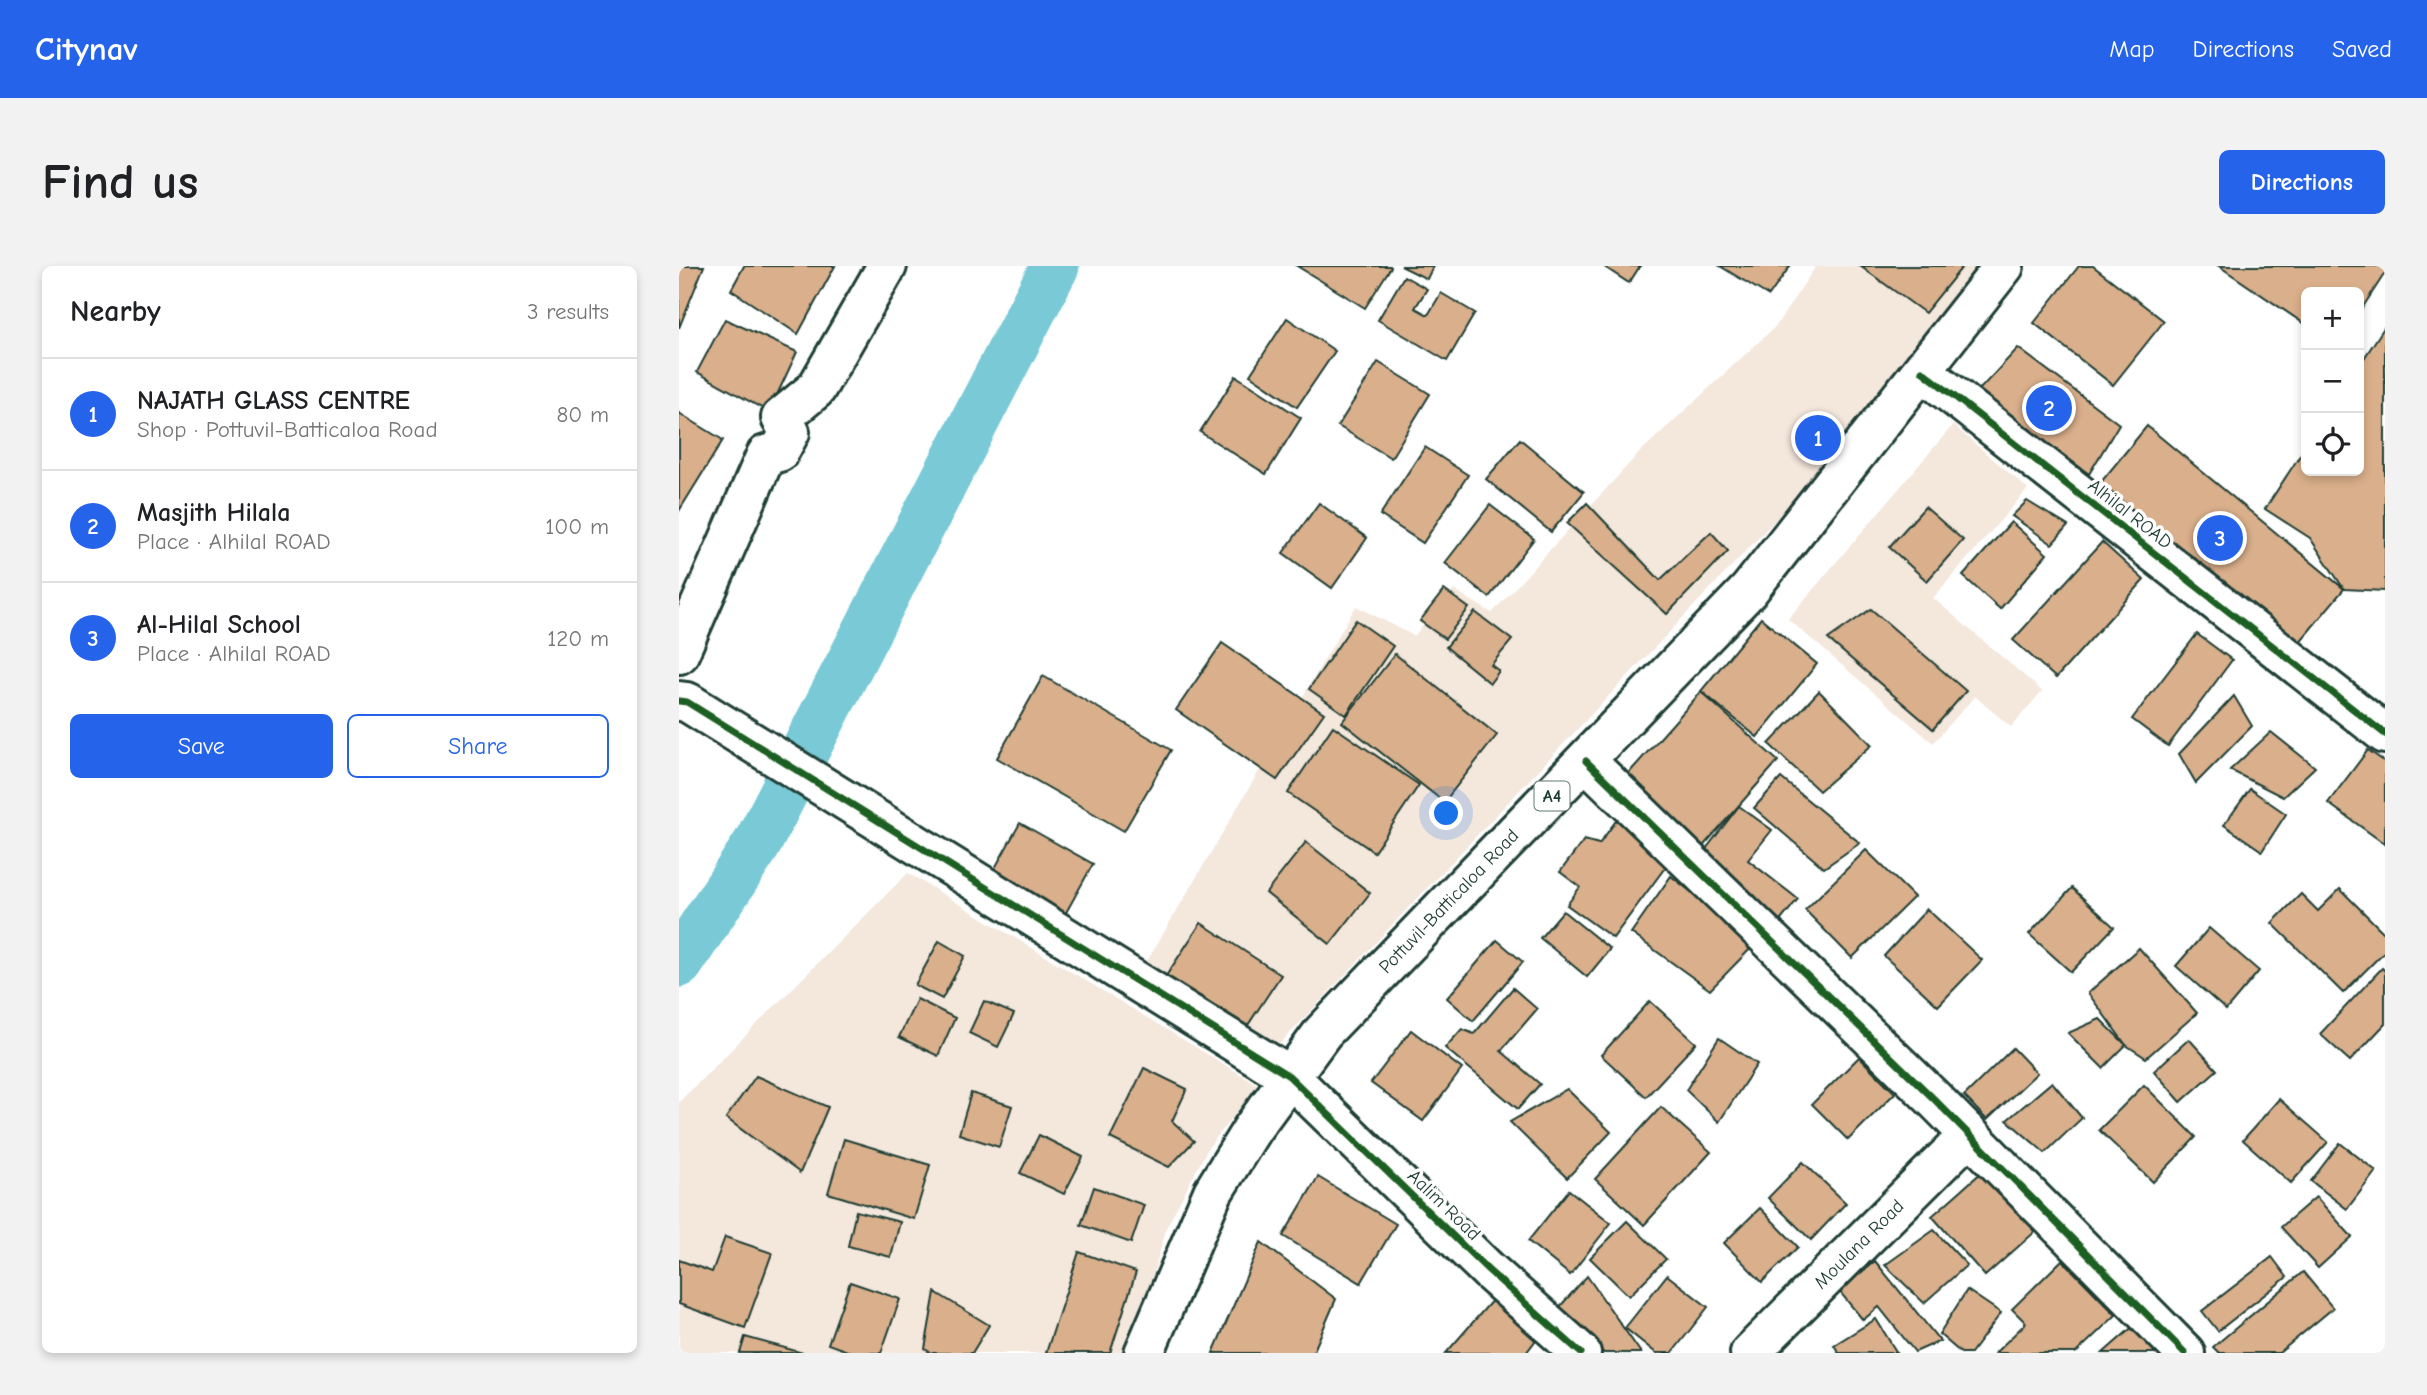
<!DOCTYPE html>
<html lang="en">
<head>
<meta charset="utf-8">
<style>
  body { margin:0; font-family:"Comic Neue",sans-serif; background:#f2f2f2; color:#202124 }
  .controls { position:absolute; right:21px; top:21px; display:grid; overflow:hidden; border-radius:10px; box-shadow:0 4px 10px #0003 }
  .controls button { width:63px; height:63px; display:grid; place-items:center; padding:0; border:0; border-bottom:2px solid #e0e0e0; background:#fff; color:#202124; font:35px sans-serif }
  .you { position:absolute; left:768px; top:548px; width:24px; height:24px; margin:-18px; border:5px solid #fff; border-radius:50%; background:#1a73e8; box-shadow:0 0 0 10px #1a73e833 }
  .badge { display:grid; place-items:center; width:46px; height:46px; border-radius:50%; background:#2563eb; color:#fff; font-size:23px; font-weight:700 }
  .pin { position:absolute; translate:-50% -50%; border:4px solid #fff; box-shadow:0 2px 7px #0006 }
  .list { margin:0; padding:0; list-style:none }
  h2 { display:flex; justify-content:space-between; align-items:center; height:91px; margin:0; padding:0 28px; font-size:30px }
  h2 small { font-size:23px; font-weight:400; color:#757577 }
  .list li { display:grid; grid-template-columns:46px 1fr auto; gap:21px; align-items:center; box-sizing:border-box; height:112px; padding:0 28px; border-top:2px solid #e0e0e0 }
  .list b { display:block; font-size:26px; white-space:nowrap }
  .list p { margin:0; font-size:23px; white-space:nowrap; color:#757577 }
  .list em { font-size:23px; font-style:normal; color:#757577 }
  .actions { display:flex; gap:14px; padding:21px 28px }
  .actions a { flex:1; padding:16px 0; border:2px solid #2563eb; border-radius:10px; text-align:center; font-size:24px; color:#2563eb }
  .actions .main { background:#2563eb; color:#fff }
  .icon { flex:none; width:38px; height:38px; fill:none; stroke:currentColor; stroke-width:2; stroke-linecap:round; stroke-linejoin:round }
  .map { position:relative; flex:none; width:1706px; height:1087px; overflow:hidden; border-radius:10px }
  header { display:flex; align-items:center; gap:42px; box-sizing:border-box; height:98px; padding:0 35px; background:#2563eb; color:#fff }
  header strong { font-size:33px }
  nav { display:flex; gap:38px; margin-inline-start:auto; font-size:24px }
  .intro { display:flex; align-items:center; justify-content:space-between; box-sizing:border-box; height:168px; padding:0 42px }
  h1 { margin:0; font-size:49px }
  .button { padding:18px 32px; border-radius:10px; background:#2563eb; color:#fff; font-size:24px; font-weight:700 }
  main { display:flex; gap:42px; padding:0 42px }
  aside { flex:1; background:#fff; border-radius:10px; box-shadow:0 4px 10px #0003 }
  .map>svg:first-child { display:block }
  .built { fill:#f4e7dc }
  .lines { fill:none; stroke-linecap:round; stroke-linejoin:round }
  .canal { stroke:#79c9d6; stroke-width:49 }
  .building { fill:#daaf8b; stroke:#1f3d34; stroke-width:2 }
  .minor-casing { stroke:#1f3d34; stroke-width:44 }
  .highway-casing { stroke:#1f3d34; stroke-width:44 }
  .minor { stroke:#fff; stroke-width:38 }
  .highway { stroke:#fff; stroke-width:38 }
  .cycleway-casing { stroke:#fff; stroke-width:11 }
  .cycleway { stroke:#1b5e20; stroke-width:7 }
  .labels { text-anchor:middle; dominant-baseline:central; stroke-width:7; stroke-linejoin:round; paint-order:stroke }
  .shield { fill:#fff; stroke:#627771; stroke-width:2 }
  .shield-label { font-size:18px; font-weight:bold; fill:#1f3d34 }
  .street-label { font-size:19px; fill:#1f3d34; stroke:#fff }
</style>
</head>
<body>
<header>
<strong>Citynav</strong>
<nav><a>Map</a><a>Directions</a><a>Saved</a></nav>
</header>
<div class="intro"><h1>Find us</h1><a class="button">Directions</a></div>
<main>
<aside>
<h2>Nearby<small>3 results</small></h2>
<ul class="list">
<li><span class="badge">1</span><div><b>NAJATH GLASS CENTRE</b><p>Shop · Pottuvil-Batticaloa Road</p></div><em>80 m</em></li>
<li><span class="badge">2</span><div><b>Masjith Hilala</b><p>Place · Alhilal ROAD</p></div><em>100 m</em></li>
<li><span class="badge">3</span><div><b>Al-Hilal School</b><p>Place · Alhilal ROAD</p></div><em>120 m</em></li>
</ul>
<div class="actions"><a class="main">Save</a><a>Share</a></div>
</aside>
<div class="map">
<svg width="1706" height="1087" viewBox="0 0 1706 1087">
  <rect width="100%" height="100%" fill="#fff"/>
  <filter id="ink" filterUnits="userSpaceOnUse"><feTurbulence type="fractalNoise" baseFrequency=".0143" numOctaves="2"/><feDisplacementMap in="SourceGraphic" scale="14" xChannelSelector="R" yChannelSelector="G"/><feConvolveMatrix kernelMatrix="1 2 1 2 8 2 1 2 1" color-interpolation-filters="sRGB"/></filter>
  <g filter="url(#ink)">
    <g class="built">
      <path d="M1137,0H1308L1200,126L1135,213L595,784L457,714L677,340L735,370L775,324L813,347L960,187L1097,60Z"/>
      <path d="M1274,159L1349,223L1254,332L1363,425L1332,461L1296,430L1254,477L1109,353Z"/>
      <path d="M229,607L579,819L529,882L488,960L452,1087H0V836Z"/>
    </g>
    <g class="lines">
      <path class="canal" d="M0,697L78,578L376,0"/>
    </g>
    <g class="building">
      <path d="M0,0H25L0,62Z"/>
      <path d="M65,0H156L119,68L52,24Z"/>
      <path d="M618,0H711L712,1L686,42Z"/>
      <path d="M722,0H754L748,13Z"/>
      <path d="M924,0H961L950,17Z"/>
      <path d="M1041,0H1111L1090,30Z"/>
      <path d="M1181,0H1284L1246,47Z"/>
      <path d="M1400,0H1414L1485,55L1434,119L1355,57Z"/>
      <path d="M1540,0H1706V7L1680,47V26H1627V59Z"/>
      <path d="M725,10L748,23L736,42L749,49L762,27L796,47L768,95L699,54Z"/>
      <path d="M608,52L656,85L618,141L571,109Z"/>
      <path d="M46,53L118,86L90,146L18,106Z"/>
      <path d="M1706,60V325L1665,323L1631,272L1586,243L1627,180V205H1680V100Z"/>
      <path d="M1339,82L1440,158L1410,208L1299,125Z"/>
      <path d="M699,96L751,128L712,192L659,160Z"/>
      <path d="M557,110L622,152L587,208L521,166Z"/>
      <path d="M0,147L44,174L0,245Z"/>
      <path d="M1468,160L1665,323L1614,384L1417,222Z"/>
      <path d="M841,173L905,226L872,266L807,213Z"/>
      <path d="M746,181L789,209L744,277L701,249Z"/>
      <path d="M1348,235L1389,260L1373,278L1333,250Z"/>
      <path d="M640,237L688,272L653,322L604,287Z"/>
      <path d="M908,237L981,314L1032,266L1049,285L988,348L888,257Z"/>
      <path d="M811,239L855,273L810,331L766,297Z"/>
      <path d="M1246,241L1284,274L1248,315L1210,281Z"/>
      <path d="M1332,256L1368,288L1321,343L1284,310Z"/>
      <path d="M1423,276L1465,314L1377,412L1334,374Z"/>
      <path d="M765,324L790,342L766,373L741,355Z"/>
      <path d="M1192,343L1287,425L1254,463L1149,373Z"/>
      <path d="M796,346L833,374L812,399L820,405L811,417L767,381Z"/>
      <path d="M1082,352L1138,398L1078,471L1022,425Z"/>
      <path d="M677,354L714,380L667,449L630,423Z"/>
      <path d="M1518,368L1553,394L1489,480L1453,453Z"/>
      <path d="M543,377L645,447L598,514L497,444Z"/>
      <path d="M716,388L818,469L765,536L663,456Z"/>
      <path d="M364,410L492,484L445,565L318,492Z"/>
      <path d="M1140,425L1193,479L1140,525L1090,478Z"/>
      <path d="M1022,426L1099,495L1019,586L941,517Z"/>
      <path d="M1555,430L1573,460L1517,517L1500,488Z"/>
      <path d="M654,460L740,519L695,586L609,527Z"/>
      <path d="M1592,466L1636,501L1604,531L1551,504Z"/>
      <path d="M1689,484L1706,496V578L1649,537Z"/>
      <path d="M1102,512L1181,577L1145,602L1075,542Z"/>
      <path d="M1571,523L1607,548L1583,585L1545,559Z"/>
      <path d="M1060,540L1093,564L1069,594L1119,633L1098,659L1017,596Z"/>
      <path d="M942,548L996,588L934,672L888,639L901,621L881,606L905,574L920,578Z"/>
      <path d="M341,557L414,598L384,652L311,611Z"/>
      <path d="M627,576L691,627L651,678L587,627Z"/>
      <path d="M1187,584L1235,631L1173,692L1126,644Z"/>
      <path d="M992,610L1077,677L1031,724L952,667Z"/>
      <path d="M1393,622L1435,661L1392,706L1350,668Z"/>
      <path d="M1661,623L1706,668V685L1664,727L1593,657L1622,628L1639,645Z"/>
      <path d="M1248,643L1303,694L1259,740L1205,690Z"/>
      <path d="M884,645L931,683L908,711L861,672Z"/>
      <path d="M522,657L602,709L565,765L485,713Z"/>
      <path d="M1530,662L1580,705L1547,744L1497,700Z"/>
      <path d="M818,674L844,696L794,755L768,732Z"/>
      <path d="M260,675L286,690L263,733L236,719Z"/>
      <path d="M1460,682L1518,747L1467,792L1447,779L1409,727Z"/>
      <path d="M1703,702L1706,705V758L1671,795L1641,768Z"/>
      <path d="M834,722L858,743L822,785L861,818L839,843L766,782L783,763L795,768Z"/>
      <path d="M238,733L276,752L259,790L220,771Z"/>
      <path d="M305,735L335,748L319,781L290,767Z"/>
      <path d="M971,735L1017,777L967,831L922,789Z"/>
      <path d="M1421,753L1447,779L1424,802L1389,767Z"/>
      <path d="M732,764L783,803L744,855L692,817Z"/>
      <path d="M1040,772L1078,798L1040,856L1007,824Z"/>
      <path d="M1510,773L1538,804L1502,836L1475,805Z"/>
      <path d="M1334,782L1358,807L1308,854L1285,830Z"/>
      <path d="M1180,791L1216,827L1169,874L1133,838Z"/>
      <path d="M465,802L508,823L493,855L515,875L490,901L431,872Z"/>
      <path d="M77,810L149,841L121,907L47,852Z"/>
      <path d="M1373,816L1403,852L1366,887L1328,854Z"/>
      <path d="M1465,819L1517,871L1474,916L1420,864Z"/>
      <path d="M888,823L932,866L888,912L831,856Z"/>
      <path d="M292,827L333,840L320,881L280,868Z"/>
      <path d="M1600,833L1649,876L1612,917L1564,874Z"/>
      <path d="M982,841L1032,886L965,959L916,913Z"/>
      <path d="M360,869L404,891L385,928L341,907Z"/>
      <path d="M165,873L251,899L235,953L149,927Z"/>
      <path d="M1661,877L1697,905L1668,943L1632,915Z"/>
      <path d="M1124,896L1167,937L1132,974L1089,932Z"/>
      <path d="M1304,905L1357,965L1306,1010L1253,950Z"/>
      <path d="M639,911L717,958L682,1017L604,970Z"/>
      <path d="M415,921L465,939L452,977L402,959Z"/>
      <path d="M890,924L932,957L891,1009L849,975Z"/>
      <path d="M1637,931L1673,971L1639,1002L1602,961Z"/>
      <path d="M1081,942L1119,981L1083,1016L1045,977Z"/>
      <path d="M177,945L221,956L212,991L169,980Z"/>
      <path d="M948,955L987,993L950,1030L911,992Z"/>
      <path d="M1255,964L1288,999L1245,1037L1206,999Z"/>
      <path d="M46,971L93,987L66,1062L0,1038V994L33,1006Z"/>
      <path d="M582,976L657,1033L634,1087H534Z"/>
      <path d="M400,986L457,1006L431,1087H367Z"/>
      <path d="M1593,991L1608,1011L1539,1065L1523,1045Z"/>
      <path d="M1383,994L1437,1049L1397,1087H1316L1347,1057L1333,1043Z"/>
      <path d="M1196,995L1261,1075L1236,1086L1200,1041L1184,1054L1160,1025Z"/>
      <path d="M1624,1006L1654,1042L1600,1087H1540L1534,1081Z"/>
      <path d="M988,1009L1029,1041L993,1087H977L946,1062Z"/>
      <path d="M908,1010L962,1087H925L877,1045Z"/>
      <path d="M171,1016L221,1033L202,1087H174L149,1078Z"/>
      <path d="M1288,1024L1322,1047L1292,1087H1282L1260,1068Z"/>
      <path d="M256,1026L310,1059L293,1087H252L246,1083Z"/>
      <path d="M816,1031L859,1071L847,1087H767Z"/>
      <path d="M1197,1053L1218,1087H1160L1155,1079Z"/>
      <path d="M1457,1058L1483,1087H1424Z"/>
      <path d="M66,1071L124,1087H61Z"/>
    </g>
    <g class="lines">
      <g class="minor-casing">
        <g id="minor">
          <path d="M1243,105L1706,468"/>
          <path d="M0,388L87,189L100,186L111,166L102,152L137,123L208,0"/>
          <path d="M0,435L8,436L610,810L809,1004L902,1087"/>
          <path d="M907,495L1255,833L1506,1087"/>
          <path id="s1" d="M1071,1087L1289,870"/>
        </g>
      </g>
      <g class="highway-casing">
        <g id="highway">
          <path id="s2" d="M465,1087L534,926L573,863L644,766L1070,324L1325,0"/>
        </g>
      </g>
      <use href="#minor" class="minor"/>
      <use href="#highway" class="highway"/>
      <g class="cycleway-casing">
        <g id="cycleway">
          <path d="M1243,105L1706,468"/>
          <path d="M0,435L8,436L610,810L809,1004L902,1087"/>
          <path d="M907,495L1255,833L1506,1087"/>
        </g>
      </g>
      <use href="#cycleway" class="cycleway"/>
    </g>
  </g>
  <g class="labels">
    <rect class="shield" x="855.5" y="515.5" width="35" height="29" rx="5"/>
    <g class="shield-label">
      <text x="873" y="530">A4</text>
    </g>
    <g class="street-label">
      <text transform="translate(1451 248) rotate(38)">Alhilal ROAD</text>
      <text stroke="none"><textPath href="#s2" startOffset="551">Pottuvil-Batticaloa Road</textPath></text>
      <text transform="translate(765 939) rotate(44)">Aalim Road</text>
      <text stroke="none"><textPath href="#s1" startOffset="154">Moulana Road</textPath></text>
    </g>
  </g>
</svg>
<div class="controls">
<button>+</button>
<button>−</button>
<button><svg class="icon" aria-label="locate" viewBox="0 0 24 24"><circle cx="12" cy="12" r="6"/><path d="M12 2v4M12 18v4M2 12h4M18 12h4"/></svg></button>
</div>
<div class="you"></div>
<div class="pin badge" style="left:1139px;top:172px">1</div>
<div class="pin badge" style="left:1370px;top:142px">2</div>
<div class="pin badge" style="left:1541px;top:272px">3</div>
</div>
</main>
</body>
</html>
